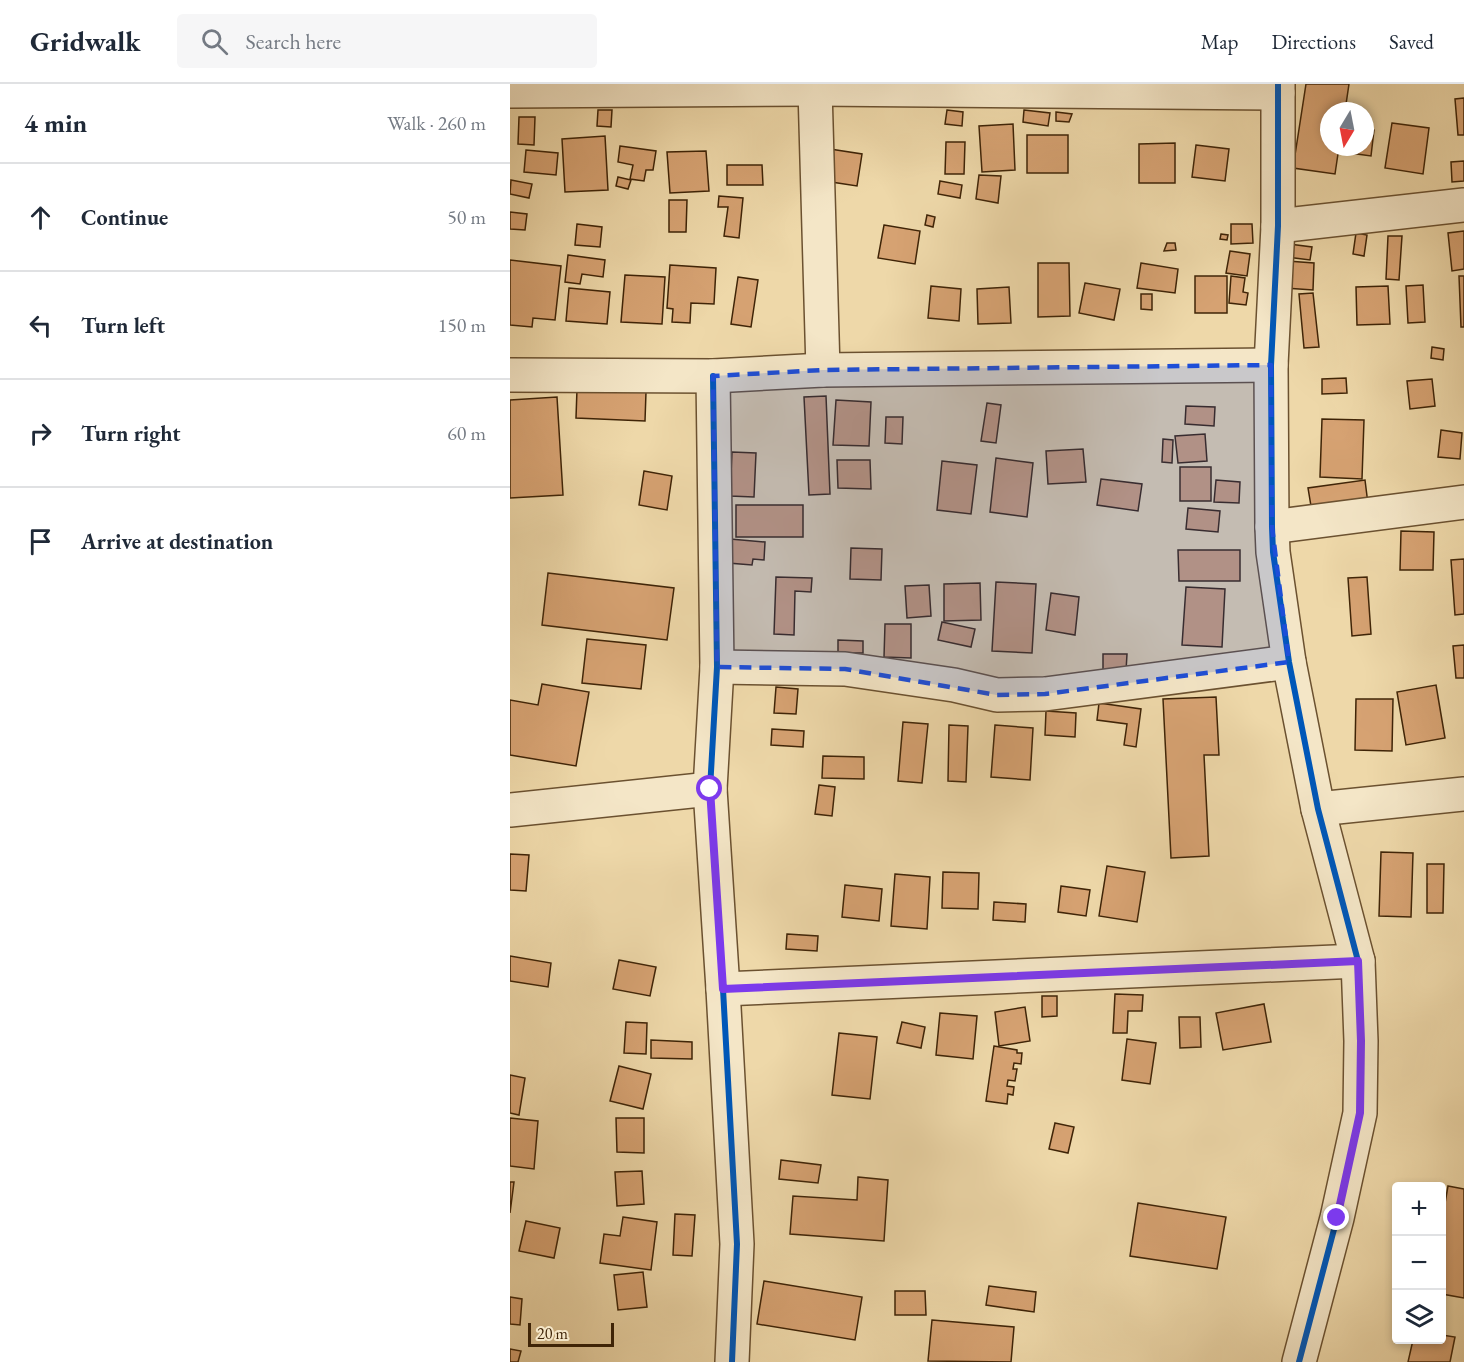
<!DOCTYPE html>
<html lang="en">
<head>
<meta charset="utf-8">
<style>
  body { margin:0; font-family:"EB Garamond",serif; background:#f6f6f7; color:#1f2937 }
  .controls { position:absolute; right:18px; bottom:18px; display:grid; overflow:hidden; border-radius:6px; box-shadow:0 3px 9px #0003 }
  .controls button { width:54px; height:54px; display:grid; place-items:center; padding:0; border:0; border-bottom:2px solid #e0e1e3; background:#fff; color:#1f2937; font:30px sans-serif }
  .compass { position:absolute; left:810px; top:18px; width:54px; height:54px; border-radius:50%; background:#fff; box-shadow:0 3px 9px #0003; rotate:190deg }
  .scale { position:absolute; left:18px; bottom:15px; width:86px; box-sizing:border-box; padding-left:6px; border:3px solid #3f2407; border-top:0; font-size:16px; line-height:21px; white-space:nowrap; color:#3f2407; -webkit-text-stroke:4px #f4e6c7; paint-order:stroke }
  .stop { position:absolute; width:18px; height:18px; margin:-14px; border:4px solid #7c3aed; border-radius:50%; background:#fff }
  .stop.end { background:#7c3aed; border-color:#fff; box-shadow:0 2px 6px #0008 }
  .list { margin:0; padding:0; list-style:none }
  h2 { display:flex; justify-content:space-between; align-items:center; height:78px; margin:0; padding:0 24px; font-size:26px }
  h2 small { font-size:20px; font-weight:400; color:#747a83 }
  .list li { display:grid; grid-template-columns:39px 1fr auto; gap:18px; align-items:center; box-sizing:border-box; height:108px; padding:0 24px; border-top:2px solid #e0e1e3 }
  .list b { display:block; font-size:22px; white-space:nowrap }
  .list em { font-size:20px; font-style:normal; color:#747a83 }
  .icon { flex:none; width:33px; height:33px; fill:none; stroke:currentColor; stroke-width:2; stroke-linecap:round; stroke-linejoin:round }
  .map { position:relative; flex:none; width:954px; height:1278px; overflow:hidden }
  header { display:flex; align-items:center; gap:36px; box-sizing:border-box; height:84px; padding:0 30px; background:#fff; border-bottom:2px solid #e0e1e3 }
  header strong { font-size:28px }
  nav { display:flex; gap:33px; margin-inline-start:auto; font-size:21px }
  .search { width:420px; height:54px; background:#f6f6f7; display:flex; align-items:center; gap:15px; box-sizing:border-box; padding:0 21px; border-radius:6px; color:#747a83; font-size:22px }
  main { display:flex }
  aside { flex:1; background:#fff }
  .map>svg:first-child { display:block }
  .building { fill:#d6a272; stroke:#3f2407; stroke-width:1.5 }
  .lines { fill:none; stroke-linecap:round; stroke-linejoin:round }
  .minor-casing { stroke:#6b5130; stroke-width:36 }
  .minor { stroke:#f4e6c7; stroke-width:33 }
  .cycleway-casing { stroke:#f4e6c7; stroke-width:10 }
  .cycleway { stroke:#0057b8; stroke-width:6 }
  .route { stroke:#7c3aed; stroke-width:8 }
  .marked { fill:#1d4ed8; fill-opacity:0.2; stroke:#1d4ed8; stroke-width:4.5; stroke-dasharray:12 8; stroke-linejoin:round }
</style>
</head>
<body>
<header>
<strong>Gridwalk</strong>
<div class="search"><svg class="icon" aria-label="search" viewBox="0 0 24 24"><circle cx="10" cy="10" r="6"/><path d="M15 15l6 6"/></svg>Search here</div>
<nav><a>Map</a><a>Directions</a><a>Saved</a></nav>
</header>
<main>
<aside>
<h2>4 min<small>Walk · 260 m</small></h2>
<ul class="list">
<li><svg class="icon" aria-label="ahead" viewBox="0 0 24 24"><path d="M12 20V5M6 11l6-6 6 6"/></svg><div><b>Continue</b></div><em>50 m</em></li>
<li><svg class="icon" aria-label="left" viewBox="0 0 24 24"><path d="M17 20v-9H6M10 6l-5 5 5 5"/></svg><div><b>Turn left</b></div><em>150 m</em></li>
<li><svg class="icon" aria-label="right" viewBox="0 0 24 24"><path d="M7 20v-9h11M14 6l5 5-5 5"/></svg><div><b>Turn right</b></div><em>60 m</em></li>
<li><svg class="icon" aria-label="arrive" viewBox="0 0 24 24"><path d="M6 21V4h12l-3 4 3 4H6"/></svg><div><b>Arrive at destination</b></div></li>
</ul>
</aside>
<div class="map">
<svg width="954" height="1278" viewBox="0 0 954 1278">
  <rect width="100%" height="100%" fill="#eed8a9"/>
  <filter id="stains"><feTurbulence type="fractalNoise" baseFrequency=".00333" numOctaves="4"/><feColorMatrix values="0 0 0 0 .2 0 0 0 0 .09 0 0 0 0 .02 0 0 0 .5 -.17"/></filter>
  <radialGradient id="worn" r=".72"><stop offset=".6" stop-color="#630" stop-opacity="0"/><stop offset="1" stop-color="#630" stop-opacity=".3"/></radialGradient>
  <g class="building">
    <path d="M796,0H839L835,27H819V63H829L825,90L783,84Z"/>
    <path d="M954,14V51H948L945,15Z"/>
    <path d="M88,26H102L101,43L87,42Z"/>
    <path d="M437,26L453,28L452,42L435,40Z"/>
    <path d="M514,26L540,29L538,42L513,38Z"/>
    <path d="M546,28L562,30L559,38L546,37Z"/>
    <path d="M9,33H25L24,61L8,60Z"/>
    <path d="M882,39L919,44L913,90L875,84Z"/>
    <path d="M503,40L505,86L472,88L469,42Z"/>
    <path d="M855,44L864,46L861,72L840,69L841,63H855Z"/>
    <rect x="517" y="51" width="41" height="38"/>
    <path d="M95,52L98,106L55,108L52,55Z"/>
    <path d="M436,58H455L454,90H435Z"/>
    <path d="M665,59V99H629V60Z"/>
    <path d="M686,61L719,65L715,97L682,93Z"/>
    <path d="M110,62L146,67L143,86H136L134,97L120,95L123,81L108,78Z"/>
    <path d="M320,65L352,70L347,102L315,97Z"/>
    <path d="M16,66L48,69L46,91L14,88Z"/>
    <path d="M196,67L199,107L160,109L157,68Z"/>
    <path d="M954,77V97L942,98L941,78Z"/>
    <path d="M217,81H252L253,101H217Z"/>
    <path d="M469,91L491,92L488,119L466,115Z"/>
    <path d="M108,93L121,96L118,105L106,102Z"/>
    <path d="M1,96L22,100L19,114L0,110Z"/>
    <path d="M430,97L452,101L450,114L428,110Z"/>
    <path d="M209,112L233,114L229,154L214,152L218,123H208Z"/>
    <path d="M159,116H177L176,148H159Z"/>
    <path d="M0,128L17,130L15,146L0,145Z"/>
    <path d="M417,131L425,133L423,143L415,141Z"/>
    <path d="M67,140L92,143L90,163L65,161Z"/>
    <path d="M721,140H742L743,159L721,160Z"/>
    <path d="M374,141L410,147L405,180L368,174Z"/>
    <path d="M954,147V185L942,187L938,149Z"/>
    <path d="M846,149L857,151L854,172L843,170Z"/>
    <path d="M711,150L718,151L717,156L710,155Z"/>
    <path d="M878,152H892L889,196L876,195Z"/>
    <path d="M657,159H665L666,166L654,167Z"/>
    <path d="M779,160L802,163L800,176L777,173Z"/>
    <path d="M720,167L740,170L737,192L716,189Z"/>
    <path d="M58,171L95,176L93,193L72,190L70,200L55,198Z"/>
    <path d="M0,176L51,182L45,236L23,234L22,243L0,241Z"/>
    <path d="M777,177L804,179L803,206L775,204Z"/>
    <path d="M528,179H559L560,232L528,233Z"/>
    <path d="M631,179L668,185L665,209L627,204Z"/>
    <path d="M160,181L206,184L204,220L181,219L180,239L162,238L163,225L157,224Z"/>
    <path d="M115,191L155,193L152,240L111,238Z"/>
    <rect x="685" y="192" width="32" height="37"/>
    <path d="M721,192L735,194L733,208L738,209L736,221L719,219Z"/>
    <path d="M949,192H954V243H951Z"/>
    <path d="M228,193L248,196L241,243L221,240Z"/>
    <path d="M575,199L610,205L604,236L569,229Z"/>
    <path d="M913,201L915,238L898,239L896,202Z"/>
    <path d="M421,202L451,205L449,237L418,234Z"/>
    <path d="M878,202L880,240L847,241L846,203Z"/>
    <path d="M499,203L501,239L468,240L467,205Z"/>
    <path d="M59,204L100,208L97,240L56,237Z"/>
    <path d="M803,209L809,263L794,264L789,210Z"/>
    <path d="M631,210H642V226L631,225Z"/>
    <path d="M922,263L934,265L933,276L921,274Z"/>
    <path d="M836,294L837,309L812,310V295Z"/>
    <path d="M922,295L925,322L900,325L897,297Z"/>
    <path d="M67,305L136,308L135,337L66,334Z"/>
    <path d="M316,312L320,410L299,411L294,313Z"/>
    <path d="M47,313L53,411L0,414V316Z"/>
    <path d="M326,316L361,318L359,362L323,361Z"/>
    <path d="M477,319L491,321L486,359L471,357Z"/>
    <path d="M676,322L705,323L704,342L675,340Z"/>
    <path d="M376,333H393L392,360L375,359Z"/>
    <path d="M812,335L854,336L852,395L810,393Z"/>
    <path d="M931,346L952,349L950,375L928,373Z"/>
    <path d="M695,350L697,377L668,379L665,352Z"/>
    <path d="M653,355L663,356L662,379L652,378Z"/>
    <path d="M573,365L576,398L538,400L536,367Z"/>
    <path d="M222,368L246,369L244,413L220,412Z"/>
    <path d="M486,374L523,379L517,433L480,428Z"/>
    <path d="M327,376H360L361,405L328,404Z"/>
    <path d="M432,377L467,381L461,430L427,426Z"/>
    <rect x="670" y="383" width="31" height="34"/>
    <path d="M134,387L162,392L157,426L129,421Z"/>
    <path d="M591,395L632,400L628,427L587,421Z"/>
    <path d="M706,396L730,398L729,419L704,418Z"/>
    <path d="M855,396L858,420L802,428L798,404Z"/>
    <rect x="226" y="421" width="67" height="32"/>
    <path d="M678,424L710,427L708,448L676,445Z"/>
    <path d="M891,447L924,448L923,486H890Z"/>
    <path d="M220,455L255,458L254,476L243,475L242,481L218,479Z"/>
    <path d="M341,464L372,465L371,496L340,495Z"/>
    <path d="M668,466H730V497H669Z"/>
    <path d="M954,475V530L945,531L941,476Z"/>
    <path d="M38,489L164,504L157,556L32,541Z"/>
    <path d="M266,493L302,494L301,508L285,507L284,551L264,550Z"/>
    <path d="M857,493L861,550L842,552L838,494Z"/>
    <path d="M486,498L526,500L522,569L482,567Z"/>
    <path d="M470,499L471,536L434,537V500Z"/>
    <path d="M419,501L421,532L397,534L395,502Z"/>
    <path d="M676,503L715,505L712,563L672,561Z"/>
    <path d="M541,509L569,513L565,551L536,546Z"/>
    <path d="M432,538L465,545L461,563L428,556Z"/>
    <path d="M375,540H401V574L374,573Z"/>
    <path d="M77,555L136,561L131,605L72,599Z"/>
    <path d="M328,556L353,557V569H328Z"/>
    <path d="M954,561V594H946L943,562Z"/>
    <path d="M593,570H617L616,587H593Z"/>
    <path d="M32,600L79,608L66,682L0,671V616L28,621Z"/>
    <path d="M926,601L935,654L896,661L887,608Z"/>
    <path d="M266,603L288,605L286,630L264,629Z"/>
    <path d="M706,613L709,671H694L699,772L661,774L653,615Z"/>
    <path d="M846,615H883L882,667L845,666Z"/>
    <path d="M589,619L631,625L626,663L614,661L617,640L587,636Z"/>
    <path d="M536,627L566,629L565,653L535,651Z"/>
    <path d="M393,638L418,640L412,699L388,697Z"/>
    <path d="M439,641L458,642L456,698L438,697Z"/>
    <path d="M485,641L523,644L520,696L481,693Z"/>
    <path d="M262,645L294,647L293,663L261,661Z"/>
    <path d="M313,672L354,673V695L312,694Z"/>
    <path d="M309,701L325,703L322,732L305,730Z"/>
    <path d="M871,768L903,769L901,833L869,832Z"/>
    <path d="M0,770L19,771L16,807L0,806Z"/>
    <path d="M917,780H934L933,829H917Z"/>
    <path d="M597,782L635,788L627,838L589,832Z"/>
    <path d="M433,788L469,789L468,825L432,824Z"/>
    <path d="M385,790L420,793L417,845L381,842Z"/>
    <path d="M335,801L372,805L369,837L332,833Z"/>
    <path d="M551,802L580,806L576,832L548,828Z"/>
    <path d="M484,818L516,820L515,838L483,836Z"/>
    <path d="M277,850L308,852L307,867L276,865Z"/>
    <path d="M0,872L41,879L38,903L0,897Z"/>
    <path d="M109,876L146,883L140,912L103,905Z"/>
    <path d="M605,910L633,911L632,927H618L617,949H603Z"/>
    <path d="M532,912H547V932L532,933Z"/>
    <path d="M754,920L761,958L713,966L706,929Z"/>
    <path d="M515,923L520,957L489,962L485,928Z"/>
    <path d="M430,929L467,932L463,975L426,971Z"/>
    <path d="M669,933H690L691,963L670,964Z"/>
    <path d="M116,938L137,939L136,970L114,969Z"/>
    <path d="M392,938L415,943L411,964L387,959Z"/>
    <path d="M329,949L367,953L360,1015L322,1011Z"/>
    <path d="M617,955L646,959L640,1000L612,996Z"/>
    <path d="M141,956L182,958V975L141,974Z"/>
    <path d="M484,962L507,966V969H512L511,980L504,979L503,985H507L505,997L498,996L497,1002L504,1003L503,1011L498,1010L497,1020L476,1017Z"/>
    <path d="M109,982L141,990L133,1025L100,1017Z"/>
    <path d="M0,991L15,994L9,1031L0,1029Z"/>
    <path d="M0,1034L28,1037L24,1085L0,1082Z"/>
    <path d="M106,1034H134V1069L107,1068Z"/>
    <path d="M545,1039L564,1043L558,1069L539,1065Z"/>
    <path d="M271,1076L311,1081L308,1099L269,1095Z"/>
    <path d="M132,1087L134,1120L107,1122L105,1088Z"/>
    <path d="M348,1093L378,1096L374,1157L280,1150L283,1112L347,1116Z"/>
    <path d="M0,1098H4L0,1129Z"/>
    <path d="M938,1102L954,1105V1214L932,1210V1136Z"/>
    <path d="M628,1119L716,1133L707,1185L620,1172Z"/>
    <path d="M165,1130L185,1131L182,1172L163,1171Z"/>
    <path d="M113,1133L147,1138L141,1186L90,1179L94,1150L110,1152Z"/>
    <path d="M16,1137L50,1144L44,1174L9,1167Z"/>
    <path d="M133,1188L137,1223L108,1226L104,1191Z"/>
    <path d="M254,1197L352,1213L345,1256L247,1240Z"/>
    <path d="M479,1202L526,1208L524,1228L476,1221Z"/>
    <path d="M385,1207H415L416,1231H385Z"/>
    <path d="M0,1213L12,1215L10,1241L0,1240Z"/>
    <path d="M422,1236L504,1243L501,1278L418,1277Z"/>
    <path d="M932,1251L945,1253L940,1278H898L903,1256H932Z"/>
    <path d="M0,1265L11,1267L8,1278H0Z"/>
  </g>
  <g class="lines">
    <g class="minor-casing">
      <g id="minor">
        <path d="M768,0V142L761,281L762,443L763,468L779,578L808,725L848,877L851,957L850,1029L827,1134L789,1278"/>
        <path d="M305,5L313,286"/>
        <path d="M0,7L305,5L768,9"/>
        <path d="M768,142L954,121"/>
        <path d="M0,291L203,292L313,286L761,281"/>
        <path d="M203,292L207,583L200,705L213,905L227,1160L222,1278"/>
        <path d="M762,443L954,418"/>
        <path d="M207,583L335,585L444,601L487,611L535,610L779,578"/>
        <path d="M808,725L954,710"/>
        <path d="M0,726L200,705"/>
        <path d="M213,905L848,877"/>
      </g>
    </g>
    <use href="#minor" class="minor"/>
    <g class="cycleway-casing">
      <g id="cycleway">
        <path d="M768,0V142L761,281L762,443L763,468L779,578L808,725L848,877L851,957L850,1029L827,1134L789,1278"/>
        <path d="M203,292L207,583L200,705L213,905L227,1160L222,1278"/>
      </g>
    </g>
    <use href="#cycleway" class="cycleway"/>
  </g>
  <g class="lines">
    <path class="route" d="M200,705L213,905L848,877L851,957L850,1029L827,1134"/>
  </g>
  <path class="marked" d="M761,281L762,443L779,578L535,610L487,611L335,585L207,583L203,292L313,286Z"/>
  <rect width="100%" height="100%" filter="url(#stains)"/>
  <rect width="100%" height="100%" fill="url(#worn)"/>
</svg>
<div class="controls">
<button>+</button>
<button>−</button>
<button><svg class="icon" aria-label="layers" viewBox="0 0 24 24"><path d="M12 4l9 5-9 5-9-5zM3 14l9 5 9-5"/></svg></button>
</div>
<svg class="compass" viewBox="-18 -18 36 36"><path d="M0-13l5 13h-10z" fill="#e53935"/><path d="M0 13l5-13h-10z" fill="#747a83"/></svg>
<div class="scale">20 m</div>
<div class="stop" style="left:200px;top:705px"></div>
<div class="stop end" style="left:827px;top:1134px"></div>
</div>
</main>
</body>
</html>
